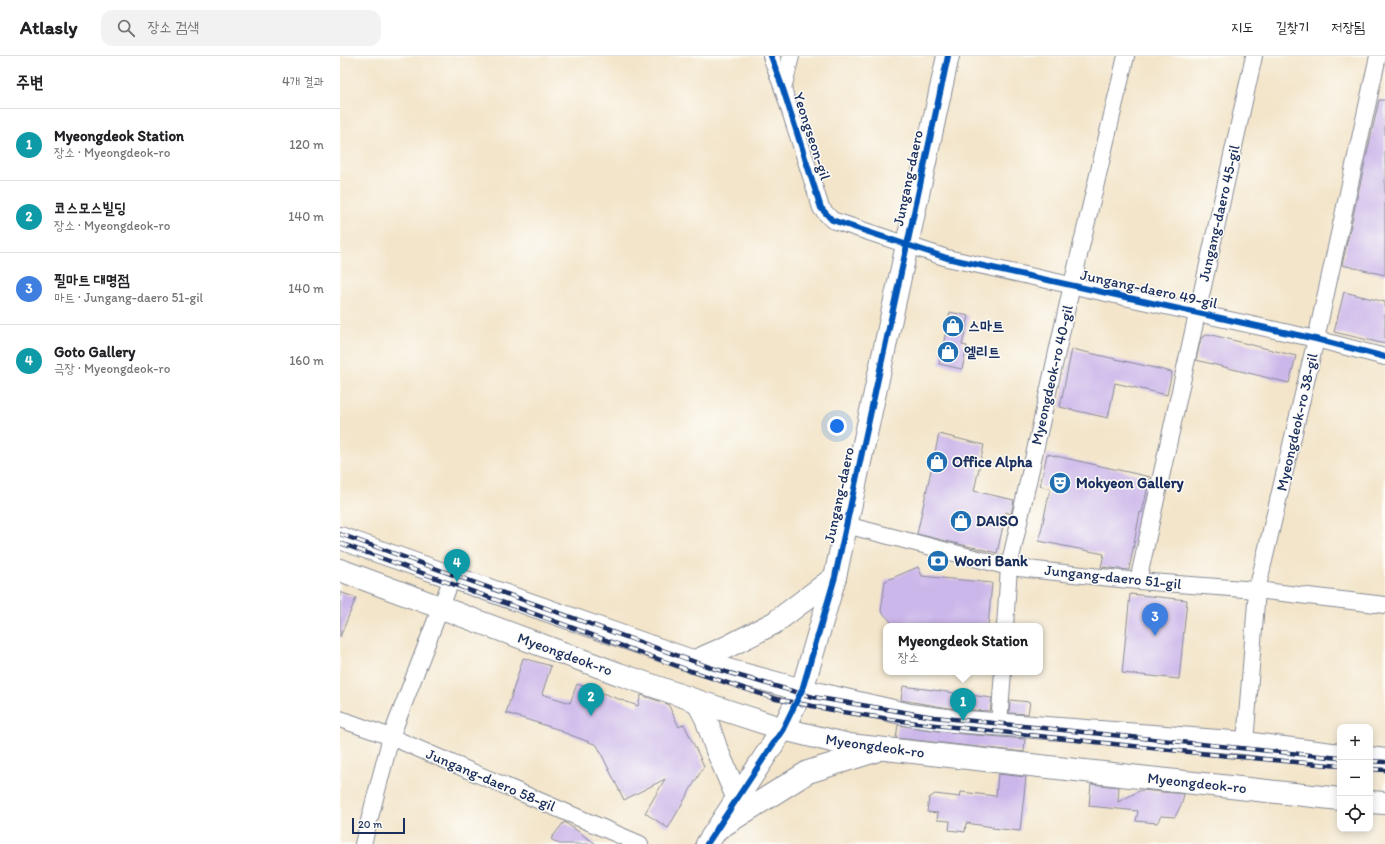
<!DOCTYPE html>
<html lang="ko">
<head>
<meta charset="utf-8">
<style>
  body { margin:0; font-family:Itim,"Poor Story",sans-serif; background:#f2f2f2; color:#202124 }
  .controls { position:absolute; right:12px; bottom:12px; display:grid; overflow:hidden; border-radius:8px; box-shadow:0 2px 10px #0003 }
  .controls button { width:36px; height:36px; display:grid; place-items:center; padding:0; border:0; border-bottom:1px solid #e0e0e0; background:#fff; color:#202124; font:20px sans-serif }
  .scale { position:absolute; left:12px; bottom:10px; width:53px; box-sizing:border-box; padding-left:4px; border:2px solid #1b2f5e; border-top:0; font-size:11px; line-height:14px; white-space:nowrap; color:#1b2f5e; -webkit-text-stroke:3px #fdfcf7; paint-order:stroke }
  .you { position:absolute; left:497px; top:370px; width:14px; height:14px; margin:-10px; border:3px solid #fff; border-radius:50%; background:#1a73e8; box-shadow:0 0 0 6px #1a73e833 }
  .badge { display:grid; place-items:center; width:26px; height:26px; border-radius:50%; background:#0f766e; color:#fff; font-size:13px; font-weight:700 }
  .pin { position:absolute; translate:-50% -33px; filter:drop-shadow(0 1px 2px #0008) }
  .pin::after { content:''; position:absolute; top:21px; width:14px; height:12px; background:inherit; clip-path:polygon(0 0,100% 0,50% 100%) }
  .popup { position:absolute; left:543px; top:567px; width:160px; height:52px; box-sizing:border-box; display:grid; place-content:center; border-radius:8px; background:#fff; filter:drop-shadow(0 1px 3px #0005); font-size:13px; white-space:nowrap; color:#757577 }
  .popup b { font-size:15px; color:#202124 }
  .popup::after { content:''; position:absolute; left:50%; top:100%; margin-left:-8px; border:8px solid transparent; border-top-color:#fff }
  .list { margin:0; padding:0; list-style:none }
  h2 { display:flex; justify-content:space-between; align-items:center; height:52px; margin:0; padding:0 16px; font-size:17px }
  h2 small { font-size:13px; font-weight:400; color:#757577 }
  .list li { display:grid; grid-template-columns:26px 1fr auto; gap:12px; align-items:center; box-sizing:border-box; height:72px; padding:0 16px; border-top:1px solid #e0e0e0 }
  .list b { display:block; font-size:15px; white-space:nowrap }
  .list p { margin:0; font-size:13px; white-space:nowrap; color:#757577 }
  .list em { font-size:13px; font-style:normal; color:#757577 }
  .icon { flex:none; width:22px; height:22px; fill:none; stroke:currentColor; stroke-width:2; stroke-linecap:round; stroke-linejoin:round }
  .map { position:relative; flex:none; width:1045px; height:788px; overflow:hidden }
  header { display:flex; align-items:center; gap:24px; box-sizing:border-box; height:56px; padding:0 20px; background:#fff; border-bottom:1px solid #e0e0e0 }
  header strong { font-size:19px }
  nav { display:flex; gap:22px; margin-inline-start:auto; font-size:14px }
  .search { width:280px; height:36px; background:#f2f2f2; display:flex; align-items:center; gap:10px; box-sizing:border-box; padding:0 14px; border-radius:12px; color:#757577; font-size:15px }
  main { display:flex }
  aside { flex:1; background:#fff }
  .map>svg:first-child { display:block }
  .building { fill:#ccb7ea }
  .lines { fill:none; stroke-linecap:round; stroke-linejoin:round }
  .street-casing { stroke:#878a94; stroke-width:18 }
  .secondary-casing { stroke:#878a94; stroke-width:24 }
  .street { stroke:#fff; stroke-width:16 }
  .secondary { stroke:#fff; stroke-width:22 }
  .rail-casing { stroke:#1b2f5e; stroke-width:4.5 }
  .rail { stroke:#fdfcf7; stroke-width:3; stroke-dasharray:9; stroke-linecap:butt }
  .cycleway-casing { stroke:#fdfcf7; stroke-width:8 }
  .cycleway { stroke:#0057b8; stroke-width:6 }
  .labels { text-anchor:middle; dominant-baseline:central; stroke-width:3; stroke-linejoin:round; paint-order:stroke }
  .street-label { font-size:15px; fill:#1b2f5e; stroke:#fdfcf7 }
  .poi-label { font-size:15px; font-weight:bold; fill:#1b2f5e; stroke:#fdfcf7; text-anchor:start }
</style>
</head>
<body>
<header>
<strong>Atlasly</strong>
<div class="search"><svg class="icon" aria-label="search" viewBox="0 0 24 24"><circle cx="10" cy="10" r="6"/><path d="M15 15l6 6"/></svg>장소 검색</div>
<nav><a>지도</a><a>길찾기</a><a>저장됨</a></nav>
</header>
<main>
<aside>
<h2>주변<small>4개 결과</small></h2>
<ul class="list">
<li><span class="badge" style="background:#0f9aa8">1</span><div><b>Myeongdeok Station</b><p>장소 · Myeongdeok-ro</p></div><em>120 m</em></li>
<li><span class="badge" style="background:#0f9aa8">2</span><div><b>코스모스빌딩</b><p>장소 · Myeongdeok-ro</p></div><em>140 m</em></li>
<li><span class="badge" style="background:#3f7fe0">3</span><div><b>필마트 대명점</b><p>마트 · Jungang-daero 51-gil</p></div><em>140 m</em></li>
<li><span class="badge" style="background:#0f9aa8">4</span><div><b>Goto Gallery</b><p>극장 · Myeongdeok-ro</p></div><em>160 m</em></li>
</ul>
</aside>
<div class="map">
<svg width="1045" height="788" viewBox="0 0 1045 788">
  <rect width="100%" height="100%" fill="#fdfcf7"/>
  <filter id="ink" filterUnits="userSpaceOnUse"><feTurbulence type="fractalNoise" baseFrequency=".025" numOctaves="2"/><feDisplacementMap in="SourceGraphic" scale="8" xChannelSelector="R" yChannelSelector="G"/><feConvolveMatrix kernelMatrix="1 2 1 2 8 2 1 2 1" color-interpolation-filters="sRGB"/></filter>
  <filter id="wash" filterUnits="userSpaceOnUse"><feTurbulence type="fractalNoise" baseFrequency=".012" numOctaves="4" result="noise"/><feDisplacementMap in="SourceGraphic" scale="16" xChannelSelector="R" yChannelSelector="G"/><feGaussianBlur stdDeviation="0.9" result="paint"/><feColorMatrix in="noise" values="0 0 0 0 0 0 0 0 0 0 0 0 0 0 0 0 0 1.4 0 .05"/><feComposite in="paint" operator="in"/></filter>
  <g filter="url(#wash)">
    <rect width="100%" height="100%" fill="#f3e5ca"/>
    <g id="blocks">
      <g class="building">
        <path d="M1039,44H1045V219L1002,209Z"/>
        <path d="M1004,236L1045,246V288L994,276Z"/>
        <path d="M610,256L629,260L622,289L627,290L622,313L599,308Z"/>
        <path d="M868,278L956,300L949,327L856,304L861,282Z"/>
        <path d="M732,293L832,316L827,339L775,327L768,362L720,351Z"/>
        <path d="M599,378L644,389L634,435L674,444L671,458L666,456L657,497L577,478Z"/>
        <path d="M707,398L810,421L802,457L800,456L789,514L761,511L764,498L699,485L710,433L700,430Z"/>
        <path d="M578,511L582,520L652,527L648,570H555L541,555L545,525Z"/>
        <path d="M0,536L16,542L0,581Z"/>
        <path d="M790,538L847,544L839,623L782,617Z"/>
        <path d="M183,602L211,610L202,638L230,647L237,628L298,650L301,639L328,648L339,671L344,668L364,710L328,772L305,757L325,723L284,744L257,689L220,675V674L166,657Z"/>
        <path d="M563,630L652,642L650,655L615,653L561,644Z"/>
        <path d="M670,644L690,646L688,658L669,657Z"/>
        <path d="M558,669L612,677L685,683L684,696L556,682Z"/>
        <path d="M658,718L686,721L680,775L652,772L653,771L626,767L625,776L609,774L610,765L597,764L598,757L587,756L589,742L595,738L620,741L621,736L656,740Z"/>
        <path d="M751,728L779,731L778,746L801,734L844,738L842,747L835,761L821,760L817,767L796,765L798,755L749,750Z"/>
        <path d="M224,766L226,767L256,788H219L211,783Z"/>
      </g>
    </g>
  </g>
  <g filter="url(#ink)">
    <use href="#blocks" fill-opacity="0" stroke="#878a94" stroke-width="1"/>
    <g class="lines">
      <g class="street-casing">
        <g id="street">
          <path d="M431,0L443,33L481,152L492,164L607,202L976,283L1045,301"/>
          <path d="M443,33L451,0"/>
          <path d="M506,469L669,511L798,525L917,534L1045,549"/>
          <path d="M798,525L914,0"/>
          <path d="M665,570L669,511L732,229L786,0"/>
          <path d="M0,663L51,681L300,788"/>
          <path d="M659,668L663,616"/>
          <path d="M905,687L917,534L976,283L1038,0"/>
          <path d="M23,788L51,681L112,522"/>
        </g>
      </g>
      <g class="secondary-casing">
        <g id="secondary">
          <path d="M0,482L346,603L462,634L570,659L614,665L905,687L1000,699"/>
          <path d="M0,514L279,618L357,645L443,673L509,689L1000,743"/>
          <path d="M353,606L387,591L434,567L495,521"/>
          <path d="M357,645L366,662L376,692L397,741"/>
          <path d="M1030,702L1045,704"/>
          <path d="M1030,746L1045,747"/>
          <path d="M382,770L468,716L535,695"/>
          <path d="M367,788L443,673L462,634L495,521L608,0"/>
        </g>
      </g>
      <use href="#street" class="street"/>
      <use href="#secondary" class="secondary"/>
      <g class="rail-casing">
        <g id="rail">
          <path d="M0,478L372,612L473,641L594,661L1000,702"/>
          <path d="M0,487L351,615L436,643L503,656L576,667L868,698L1000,710"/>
          <path d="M1030,705L1045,706"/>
          <path d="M1030,713L1045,714"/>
        </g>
      </g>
      <use href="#rail" class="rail"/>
      <g class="cycleway-casing">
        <g id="cycleway">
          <path d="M431,0L443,33L481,152L492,164L607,202L976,283L1045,301"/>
          <path d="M367,788L443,673L462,634L495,521L608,0"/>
        </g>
      </g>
      <use href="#cycleway" class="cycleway"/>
    </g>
  </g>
  <defs>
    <g id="shop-disc" transform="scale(1.15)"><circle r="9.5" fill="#1f6fb2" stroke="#fdfcf7"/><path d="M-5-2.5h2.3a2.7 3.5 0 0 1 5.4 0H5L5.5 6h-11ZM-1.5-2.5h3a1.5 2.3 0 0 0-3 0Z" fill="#fff"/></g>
    <g id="theatre-disc" transform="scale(1.15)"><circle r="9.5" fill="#1f6fb2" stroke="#fdfcf7"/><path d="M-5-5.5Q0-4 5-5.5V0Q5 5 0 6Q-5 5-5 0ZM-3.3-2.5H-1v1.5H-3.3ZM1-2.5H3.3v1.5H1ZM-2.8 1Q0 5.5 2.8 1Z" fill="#fff"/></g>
    <g id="bank-disc" transform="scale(1.15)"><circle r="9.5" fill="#1f6fb2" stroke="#fdfcf7"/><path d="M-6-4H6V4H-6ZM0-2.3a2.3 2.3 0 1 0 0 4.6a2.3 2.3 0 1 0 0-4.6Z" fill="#fff"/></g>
  </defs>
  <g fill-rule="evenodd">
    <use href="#shop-disc" x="613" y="270"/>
    <use href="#shop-disc" x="608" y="296"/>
    <use href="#shop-disc" x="597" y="406"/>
    <use href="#theatre-disc" x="720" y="427"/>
    <use href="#shop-disc" x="621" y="465"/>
    <use href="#bank-disc" x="598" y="505"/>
  </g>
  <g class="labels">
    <g class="street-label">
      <text transform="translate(472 80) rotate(72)">Yeongseon-gil</text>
      <text transform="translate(568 122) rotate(-78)">Jungang-daero</text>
      <text transform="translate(879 157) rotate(-77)">Jungang-daero 45-gil</text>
      <text transform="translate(809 233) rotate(12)">Jungang-daero 49-gil</text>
      <text transform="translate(712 319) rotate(-77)">Myeongdeok-ro 40-gil</text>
      <text transform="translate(957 366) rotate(-77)">Myeongdeok-ro 38-gil</text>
      <text transform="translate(499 439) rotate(-78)">Jungang-daero</text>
      <text transform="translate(773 521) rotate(6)">Jungang-daero 51-gil</text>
      <text transform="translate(225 598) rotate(20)">Myeongdeok-ro</text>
      <text transform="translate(535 690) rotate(8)">Myeongdeok-ro</text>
      <text transform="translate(151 724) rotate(23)">Jungang-daero 58-gil</text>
      <text transform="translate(857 727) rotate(6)">Myeongdeok-ro</text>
    </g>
    <g class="poi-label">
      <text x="628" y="270">스마트</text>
      <text x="624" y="296">엘리트</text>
      <text x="612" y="406">Office Alpha</text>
      <text x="736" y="427">Mokyeon Gallery</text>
      <text x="636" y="465">DAISO</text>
      <text x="614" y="505">Woori Bank</text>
    </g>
  </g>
</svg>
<div class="controls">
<button>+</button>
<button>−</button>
<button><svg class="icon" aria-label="locate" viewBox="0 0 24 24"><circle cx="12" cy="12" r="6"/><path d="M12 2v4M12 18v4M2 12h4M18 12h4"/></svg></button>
</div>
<div class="scale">20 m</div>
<div class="you"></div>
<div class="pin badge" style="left:623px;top:665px;background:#0f9aa8">1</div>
<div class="popup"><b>Myeongdeok Station</b>장소</div>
<div class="pin badge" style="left:251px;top:660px;background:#0f9aa8">2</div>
<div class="pin badge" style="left:815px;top:580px;background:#3f7fe0">3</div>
<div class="pin badge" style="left:117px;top:526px;background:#0f9aa8">4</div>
</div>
</main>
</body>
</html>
